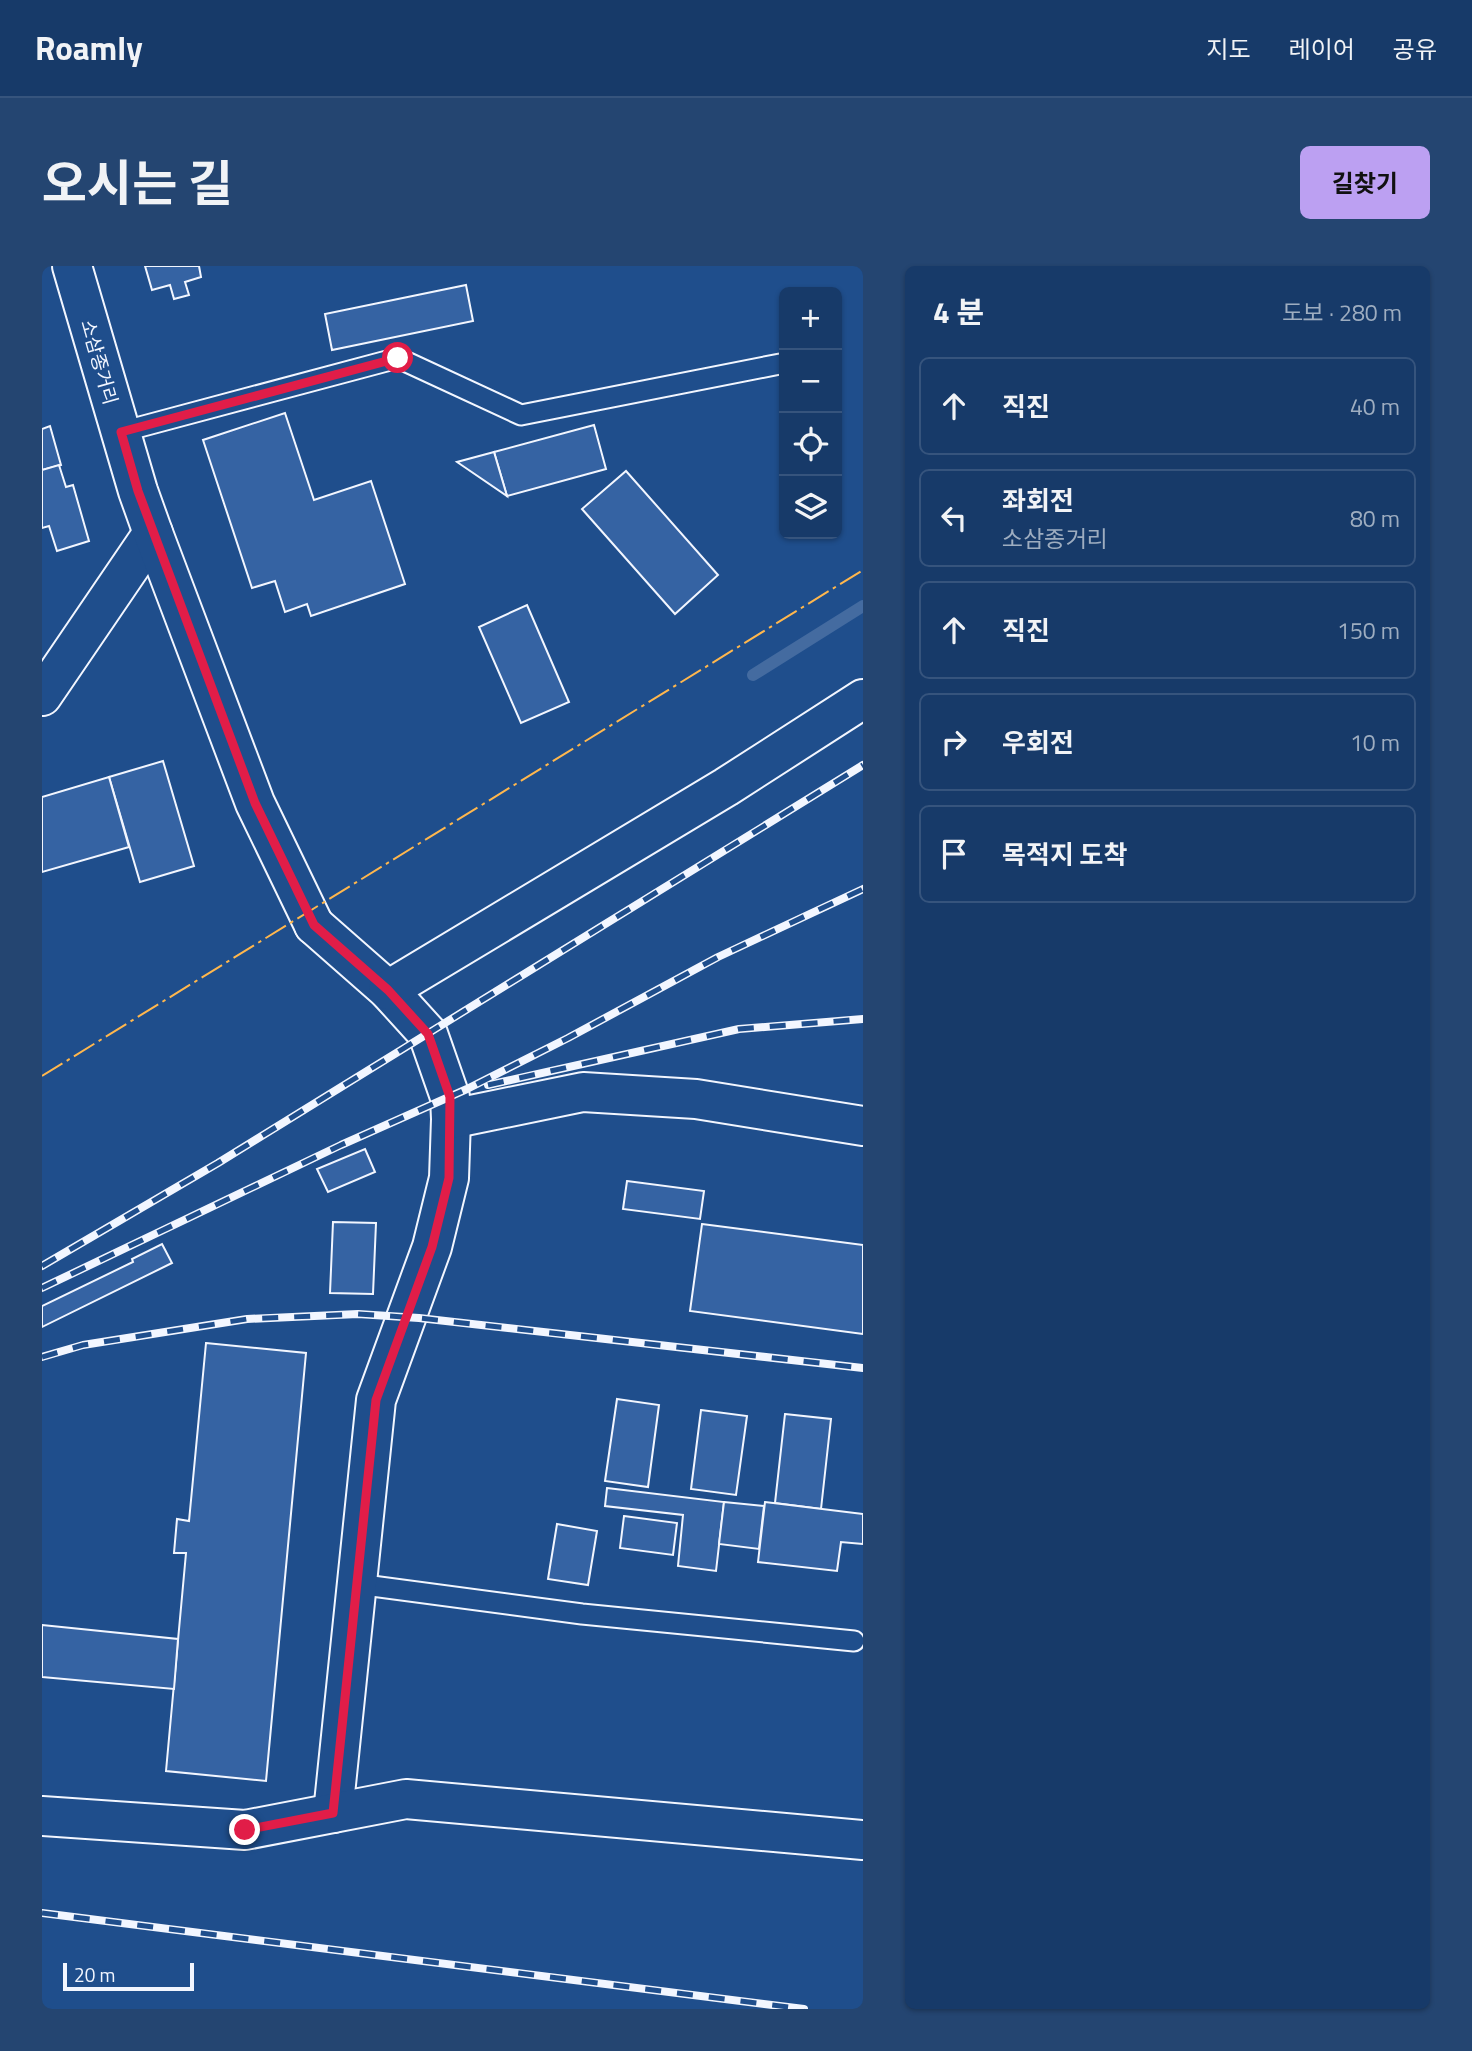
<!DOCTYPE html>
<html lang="ko">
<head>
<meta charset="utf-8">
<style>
  body { margin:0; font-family:"Titillium Web","Noto Sans KR",sans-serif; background:#244571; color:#f1f3f6 }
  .controls { position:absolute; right:21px; top:21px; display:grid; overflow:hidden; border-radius:10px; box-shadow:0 2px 5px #0004 }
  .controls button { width:63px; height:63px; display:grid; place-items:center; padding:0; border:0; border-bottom:2px solid #36547d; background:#173a69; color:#f1f3f6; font:35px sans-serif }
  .scale { position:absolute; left:21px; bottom:18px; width:131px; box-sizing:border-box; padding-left:7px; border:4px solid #f2f6ff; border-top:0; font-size:19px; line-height:24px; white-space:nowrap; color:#f2f6ff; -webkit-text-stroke:5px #1f4e8c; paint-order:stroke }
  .stop { position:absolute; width:21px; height:21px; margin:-16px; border:5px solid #e11d48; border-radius:50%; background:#fff }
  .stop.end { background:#e11d48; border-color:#fff; box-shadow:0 2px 7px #0008 }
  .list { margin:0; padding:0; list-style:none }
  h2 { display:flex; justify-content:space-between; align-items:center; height:91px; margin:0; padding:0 28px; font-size:30px }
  h2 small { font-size:23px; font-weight:400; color:#9eadc0 }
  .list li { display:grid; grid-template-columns:46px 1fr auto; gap:21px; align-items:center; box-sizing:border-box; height:98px; margin:0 14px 14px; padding:0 14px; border:2px solid #36547d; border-radius:10px }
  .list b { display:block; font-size:26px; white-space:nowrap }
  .list p { margin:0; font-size:23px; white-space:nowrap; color:#9eadc0 }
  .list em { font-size:23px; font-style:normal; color:#9eadc0 }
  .icon { flex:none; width:38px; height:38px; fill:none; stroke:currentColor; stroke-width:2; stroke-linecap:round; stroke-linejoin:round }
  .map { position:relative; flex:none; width:821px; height:1743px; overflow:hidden; border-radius:10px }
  header { display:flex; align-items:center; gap:42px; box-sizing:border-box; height:98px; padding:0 35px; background:#173a69; border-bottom:2px solid #36547d }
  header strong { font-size:33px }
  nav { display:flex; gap:38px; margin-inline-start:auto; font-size:24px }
  .intro { display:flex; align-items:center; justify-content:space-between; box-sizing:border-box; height:168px; padding:0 42px }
  h1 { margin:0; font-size:49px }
  .button { padding:18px 32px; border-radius:10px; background:#bca0f2; color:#111; font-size:24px; font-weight:700 }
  main { display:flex; gap:42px; padding:0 42px }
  aside { flex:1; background:#173a69; border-radius:10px; box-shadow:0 2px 5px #0004 }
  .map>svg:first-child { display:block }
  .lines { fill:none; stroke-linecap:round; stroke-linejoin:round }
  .stream { stroke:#446ba0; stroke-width:12 }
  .building { fill:#3563a3; stroke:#f2f6ff; stroke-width:2 }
  .lane-casing { stroke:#f2f6ff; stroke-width:23 }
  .street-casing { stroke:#f2f6ff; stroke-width:42 }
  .secondary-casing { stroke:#f2f6ff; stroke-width:42 }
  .lane { stroke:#1f4e8c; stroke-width:19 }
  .street { stroke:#1f4e8c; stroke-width:38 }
  .secondary { stroke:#1f4e8c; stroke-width:38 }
  .rail-casing { stroke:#f2f6ff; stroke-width:8 }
  .rail { stroke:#1f4e8c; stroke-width:5; stroke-dasharray:16; stroke-linecap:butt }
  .power { stroke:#ffb74d; stroke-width:2; stroke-dasharray:24 5 3.5 5; stroke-linecap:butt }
  .route { stroke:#e11d48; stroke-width:9 }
  .labels { text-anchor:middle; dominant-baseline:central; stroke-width:5; stroke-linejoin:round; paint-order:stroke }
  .street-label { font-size:19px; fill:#f2f6ff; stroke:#1f4e8c }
</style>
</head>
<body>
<header>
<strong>Roamly</strong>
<nav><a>지도</a><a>레이어</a><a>공유</a></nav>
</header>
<div class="intro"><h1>오시는 길</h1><a class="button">길찾기</a></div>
<main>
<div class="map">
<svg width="821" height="1743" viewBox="0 0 821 1743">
  <rect width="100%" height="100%" fill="#1f4e8c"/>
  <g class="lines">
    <path class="stream" d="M711,409L821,340"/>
  </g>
  <g class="building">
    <path d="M103,0H157L159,11L143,16L147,29L132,33L128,19L110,24Z"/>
    <path d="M424,19L431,55L290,84L283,48Z"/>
    <path d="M243,147L272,234L329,215L363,318L269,350L265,338L243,346L233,315L210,322L161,174Z"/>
    <path d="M552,159L564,203L465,230L452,186Z"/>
    <path d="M8,160L19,199L0,204V163Z"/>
    <path d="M452,186L465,230L415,196Z"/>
    <path d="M17,199L24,221L31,219L47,275L15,285L7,260L0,262V204Z"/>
    <path d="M584,205L676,309L633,348L540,243Z"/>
    <path d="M485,339L527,436L479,457L437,361Z"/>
    <path d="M121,495L152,600L98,616L67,511Z"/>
    <path d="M67,511L87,581L0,606V531Z"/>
    <path d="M323,883L333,906L286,926L275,903Z"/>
    <path d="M585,915L662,925L658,953L581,943Z"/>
    <path d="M291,956L334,957L331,1028L288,1027Z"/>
    <path d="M660,958L821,979V1068L648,1045Z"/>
    <path d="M120,978L130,997L0,1061V1040L91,996L90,993Z"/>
    <path d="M164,1077L264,1087L224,1515L124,1505L144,1287H132L135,1253L147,1255Z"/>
    <path d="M575,1133L617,1139L606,1221L563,1215Z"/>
    <path d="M659,1144L705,1150L694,1229L649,1223Z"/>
    <path d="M743,1148L789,1153L779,1243L733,1237Z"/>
    <path d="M565,1222L682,1236L674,1305L636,1300L641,1249L563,1240Z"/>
    <path d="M682,1236L722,1240L717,1283L677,1278Z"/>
    <path d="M723,1236L821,1248V1278L799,1276L795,1305L716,1296Z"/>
    <path d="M582,1250L635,1257L631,1289L578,1282Z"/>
    <path d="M515,1258L555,1265L546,1319L506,1313Z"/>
    <path d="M0,1359L136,1373L132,1423L0,1411Z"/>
  </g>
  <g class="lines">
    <g class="lane-casing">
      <g id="lane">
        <path d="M79,166L356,92L479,149L738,98"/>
        <path d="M315,1318L540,1348L812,1375"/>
      </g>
    </g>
    <g class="street-casing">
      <g id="street">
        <path d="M0,430L111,267"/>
        <path d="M272,659L346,724L386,768L408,831L409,853L407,912L390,981L334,1134L291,1547"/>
        <path d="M346,724L684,521L821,433"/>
        <path d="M409,853L541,826L654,833L821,860"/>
        <path d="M0,1550L203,1564L364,1533L821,1574"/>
      </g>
    </g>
    <g class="secondary-casing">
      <path id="secondary" d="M30,0L96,225L111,267L213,537L272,659"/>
    </g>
    <use href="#lane" class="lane"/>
    <use href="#street" class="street"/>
    <use href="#secondary" class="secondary"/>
    <g class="rail-casing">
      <g id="rail">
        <path d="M446,819L697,763L821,753"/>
        <path d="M0,1000L176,897L821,499"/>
        <path d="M0,1022L299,879L425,823L526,772L676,691L821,623"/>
        <path d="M0,1091L41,1079L205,1053L316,1048L377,1052L821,1102"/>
        <path d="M0,1647L762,1743"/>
      </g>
    </g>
    <use href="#rail" class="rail"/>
    <path class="power" d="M0,810L821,304"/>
  </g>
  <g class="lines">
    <path class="route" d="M203,1564L291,1547L334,1134L390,981L407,912L408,831L386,768L346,724L272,659L213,537L96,225L79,166L356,92"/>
  </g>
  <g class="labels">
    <g class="street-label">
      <text transform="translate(58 96) rotate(74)">소삼종거리</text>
    </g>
  </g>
</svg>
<div class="controls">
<button>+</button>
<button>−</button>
<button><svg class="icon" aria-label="locate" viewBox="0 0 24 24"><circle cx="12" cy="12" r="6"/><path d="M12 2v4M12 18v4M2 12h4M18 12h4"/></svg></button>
<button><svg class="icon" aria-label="layers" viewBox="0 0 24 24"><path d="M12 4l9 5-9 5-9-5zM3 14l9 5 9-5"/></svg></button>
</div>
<div class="scale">20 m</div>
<div class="stop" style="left:356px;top:92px"></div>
<div class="stop end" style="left:203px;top:1564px"></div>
</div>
<aside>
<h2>4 분<small>도보 · 280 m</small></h2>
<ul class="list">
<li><svg class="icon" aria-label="ahead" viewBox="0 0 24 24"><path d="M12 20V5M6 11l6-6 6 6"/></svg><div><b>직진</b></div><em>40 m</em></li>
<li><svg class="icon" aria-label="left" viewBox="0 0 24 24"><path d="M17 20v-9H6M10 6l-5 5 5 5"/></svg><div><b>좌회전</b><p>소삼종거리</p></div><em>80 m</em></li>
<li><svg class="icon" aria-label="ahead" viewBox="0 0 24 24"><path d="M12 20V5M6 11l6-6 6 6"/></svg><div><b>직진</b></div><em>150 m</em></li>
<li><svg class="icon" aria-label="right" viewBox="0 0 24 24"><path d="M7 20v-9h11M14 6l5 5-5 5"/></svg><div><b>우회전</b></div><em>10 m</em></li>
<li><svg class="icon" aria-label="arrive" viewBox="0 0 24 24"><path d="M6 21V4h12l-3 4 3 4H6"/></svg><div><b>목적지 도착</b></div></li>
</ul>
</aside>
</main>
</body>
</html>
